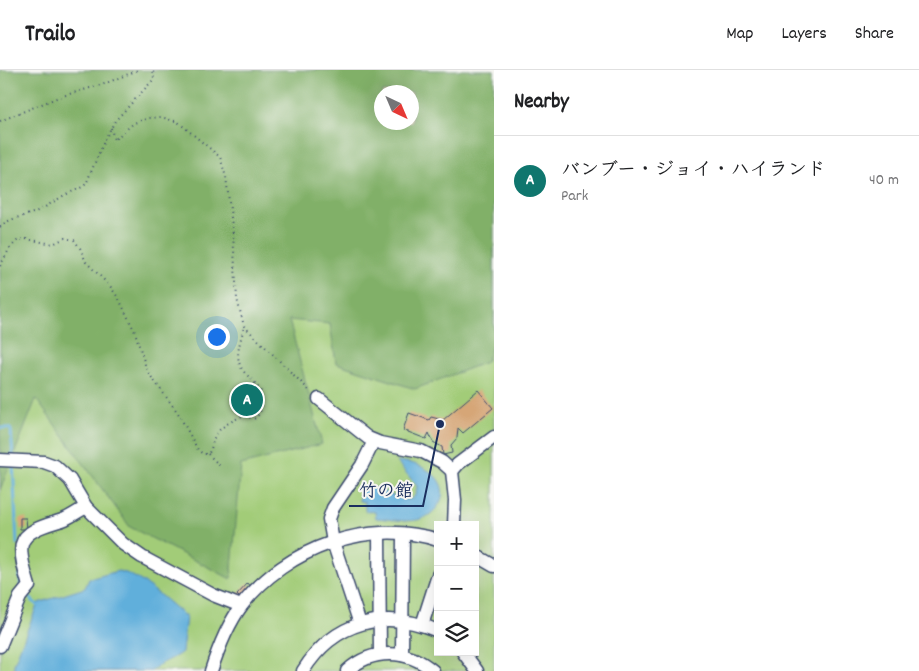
<!DOCTYPE html>
<html lang="en">
<head>
<meta charset="utf-8">
<style>
  body { margin:0; font-family:Dekko,"Klee One",sans-serif; background:#f2f2f2; color:#202124 }
  .controls { position:absolute; right:15px; bottom:15px; display:grid; overflow:hidden; border-radius:0px; box-shadow:0 5px 20px #0002 }
  .controls button { width:45px; height:45px; display:grid; place-items:center; padding:0; border:0; border-bottom:1px solid #e0e0e0; background:#fff; color:#202124; font:25px sans-serif }
  .compass { position:absolute; left:374px; top:15px; width:45px; height:45px; border-radius:50%; background:#fff; box-shadow:0 5px 20px #0002; rotate:136deg }
  .you { position:absolute; left:216px; top:266px; width:18px; height:18px; margin:-12px; border:4px solid #fff; border-radius:50%; background:#1a73e8; box-shadow:0 0 0 8px #1a73e833 }
  .badge { display:grid; place-items:center; width:32px; height:32px; border-radius:50%; background:#0f766e; color:#fff; font-size:16px; font-weight:700 }
  .pin { position:absolute; translate:-50% -50%; border:2px solid #fff; box-shadow:0 1px 5px #0006 }
  .list { margin:0; padding:0; list-style:none }
  h2 { display:flex; justify-content:space-between; align-items:center; height:65px; margin:0; padding:0 20px; font-size:21px }
  h2 small { font-size:16px; font-weight:400; color:#757577 }
  .list li { display:grid; grid-template-columns:32px 1fr auto; gap:15px; align-items:center; box-sizing:border-box; height:90px; padding:0 20px; border-top:1px solid #e0e0e0 }
  .list b { display:block; font-size:19px; white-space:nowrap }
  .list p { margin:0; font-size:16px; white-space:nowrap; color:#757577 }
  .list em { font-size:16px; font-style:normal; color:#757577 }
  .icon { flex:none; width:28px; height:28px; fill:none; stroke:currentColor; stroke-width:2; stroke-linecap:round; stroke-linejoin:round }
  .map { position:relative; flex:none; width:494px; height:601px; overflow:hidden }
  header { display:flex; align-items:center; gap:30px; box-sizing:border-box; height:70px; padding:0 25px; background:#fff; border-bottom:1px solid #e0e0e0 }
  header strong { font-size:24px }
  nav { display:flex; gap:28px; margin-inline-start:auto; font-size:18px }
  main { display:flex }
  aside { flex:1; background:#fff }
  .map>svg:first-child { display:block }
  .green { fill:#a2cc78; stroke:#5e7e6b; fill-rule:evenodd }
  .forest { fill:#81b068; stroke:#4e7063; fill-rule:evenodd }
  .water { fill:#61afdb; stroke:#3e6f9c }
  .lines { fill:none; stroke-linecap:round; stroke-linejoin:round }
  .stream { stroke:#61afdb; stroke-width:3 }
  .building { fill:#d6a677 }
  .street-casing { stroke:#3b496d; stroke-width:15 }
  .path { stroke:#3b496d; stroke-width:2; stroke-dasharray:1 4; stroke-linecap:butt }
  .street { stroke:#fff; stroke-width:12 }
  .leader { fill:none; stroke:#1b2f5e; stroke-width:2 }
  .callout-dot { fill:#1b2f5e; stroke:#f6f6f2; stroke-width:2 }
  .callout-label { font-size:18px; text-anchor:middle; font-weight:bold; fill:#1b2f5e; stroke:#f6f6f2; stroke-width:4; stroke-linejoin:round; paint-order:stroke }
</style>
</head>
<body>
<header>
<strong>Trailo</strong>
<nav><a>Map</a><a>Layers</a><a>Share</a></nav>
</header>
<main>
<div class="map">
<svg width="494" height="601" viewBox="0 0 494 601">
  <rect width="100%" height="100%" fill="#f6f6f2"/>
  <filter id="ink" filterUnits="userSpaceOnUse"><feTurbulence type="fractalNoise" baseFrequency=".02" numOctaves="2"/><feDisplacementMap in="SourceGraphic" scale="10" xChannelSelector="R" yChannelSelector="G"/><feConvolveMatrix kernelMatrix="1 2 1 2 8 2 1 2 1" color-interpolation-filters="sRGB"/></filter>
  <filter id="wash" filterUnits="userSpaceOnUse"><feTurbulence type="fractalNoise" baseFrequency=".0096" numOctaves="4" result="noise"/><feDisplacementMap in="SourceGraphic" scale="20" xChannelSelector="R" yChannelSelector="G"/><feGaussianBlur stdDeviation="1.12" result="paint"/><feColorMatrix in="noise" values="0 0 0 0 0 0 0 0 0 0 0 0 0 0 0 0 0 1.4 0 .05"/><feComposite in="paint" operator="in"/></filter>
  <g filter="url(#wash)">
    <rect width="100%" height="100%" fill="#f2ddc0"/>
    <path class="green" d="M0,0L494,171V601H0ZM438,455H475V582H438Z"/>
    <path class="forest" d="M0,0H494V271L486,292L415,319L336,293L330,254L289,250L322,374L241,395L231,509L130,457L36,329L0,420ZM382,22H412V52H382Z"/>
    <g class="water">
      <path d="M397,392C411,390 434,400 440,413C448,428 435,444 421,449C407,453 391,449 376,448L375,442L365,441V432L359,431C362,391 415,456 417,416Z"/>
      <path d="M118,501C138,503 170,534 186,547L182,582C172,590 160,592 151,601H14V594L38,533L85,518L89,509Z"/>
    </g>
    <g class="lines">
      <g class="stream">
        <path d="M0,358H9L11,360L13,387"/>
        <path d="M13,393L17,474"/>
        <path d="M20,505L21,519"/>
        <path d="M26,524L39,537"/>
      </g>
    </g>
    <g id="blocks">
      <g class="building">
        <path d="M478,320L493,338L463,363L458,358L457,368L451,375L452,383L443,385L442,377L433,372L429,363L426,369L403,360L409,343L429,350L431,347L443,350Z"/>
        <path d="M20,448H26L27,459H20Z"/>
        <path d="M248,513L252,518L241,529L237,525Z"/>
      </g>
    </g>
  </g>
  <g filter="url(#ink)">
    <use href="#blocks" fill-opacity="0" stroke="#3b496d" stroke-width="1"/>
    <g class="lines">
      <g class="street-casing">
        <g id="street">
          <path d="M319,329L368,368L380,373L421,381L442,392L452,401"/>
          <path d="M0,390L44,392L55,396L70,410L86,437L123,474L142,487L213,525L241,536"/>
          <path d="M454,455L455,430L452,401L458,394L494,367"/>
          <path d="M379,464L380,584"/>
          <path d="M475,485L494,496"/>
          <path d="M360,554L333,472L329,449L333,438L362,395L374,371"/>
          <path d="M422,555L438,505"/>
          <path d="M0,576L20,527L29,516C26,506 19,484 22,474C26,458 52,454 65,449C72,446 79,441 86,437"/>
          <path d="M463,582L477,601"/>
          <path d="M402,585L403,464"/>
          <path d="M211,601C218,579 228,554 242,535C286,478 369,448 438,470"/>
          <path d="M303,601C334,551 385,538 438,561"/>
          <path d="M347,601C372,578 408,579 433,601"/>
        </g>
      </g>
      <g class="path">
        <path d="M0,51L59,27L104,14L138,0"/>
        <path d="M111,58L114,70L134,53L149,48L161,47L178,52L220,87L226,107L233,164L237,229L244,256L311,322"/>
        <path d="M0,157C9,148 22,147 33,143C45,138 54,131 65,125C72,121 79,120 86,114L105,69L115,51L154,9L153,0"/>
        <path d="M0,196L10,178L18,170L26,169L53,174L65,168L74,170L80,178L86,192L110,216L119,229L135,262L147,301L178,343L198,380L203,384H208C212,379 212,374 214,368C218,357 234,350 244,345L253,349L256,348L259,344L262,337L261,322C257,314 251,309 245,303C232,288 241,273 244,256"/>
        <path d="M208,384L221,397"/>
      </g>
      <use href="#street" class="street"/>
    </g>
  </g>
  <path class="leader" d="M440 354L423 436H349"/>
  <circle class="callout-dot" cx="440" cy="354" r="5"/>
  <g class="callout-label">
    <text x="386" y="426">竹の館</text>
  </g>
</svg>
<div class="controls">
<button>+</button>
<button>−</button>
<button><svg class="icon" aria-label="layers" viewBox="0 0 24 24"><path d="M12 4l9 5-9 5-9-5zM3 14l9 5 9-5"/></svg></button>
</div>
<svg class="compass" viewBox="-18 -18 36 36"><path d="M0-13l5 13h-10z" fill="#e53935"/><path d="M0 13l5-13h-10z" fill="#757577"/></svg>
<div class="you"></div>
<div class="pin badge" style="left:247px;top:330px">A</div>
</div>
<aside>
<h2>Nearby<small></small></h2>
<ul class="list">
<li><span class="badge">A</span><div><b>バンブー・ジョイ・ハイランド</b><p>Park</p></div><em>40 m</em></li>
</ul>
</aside>
</main>
</body>
</html>
